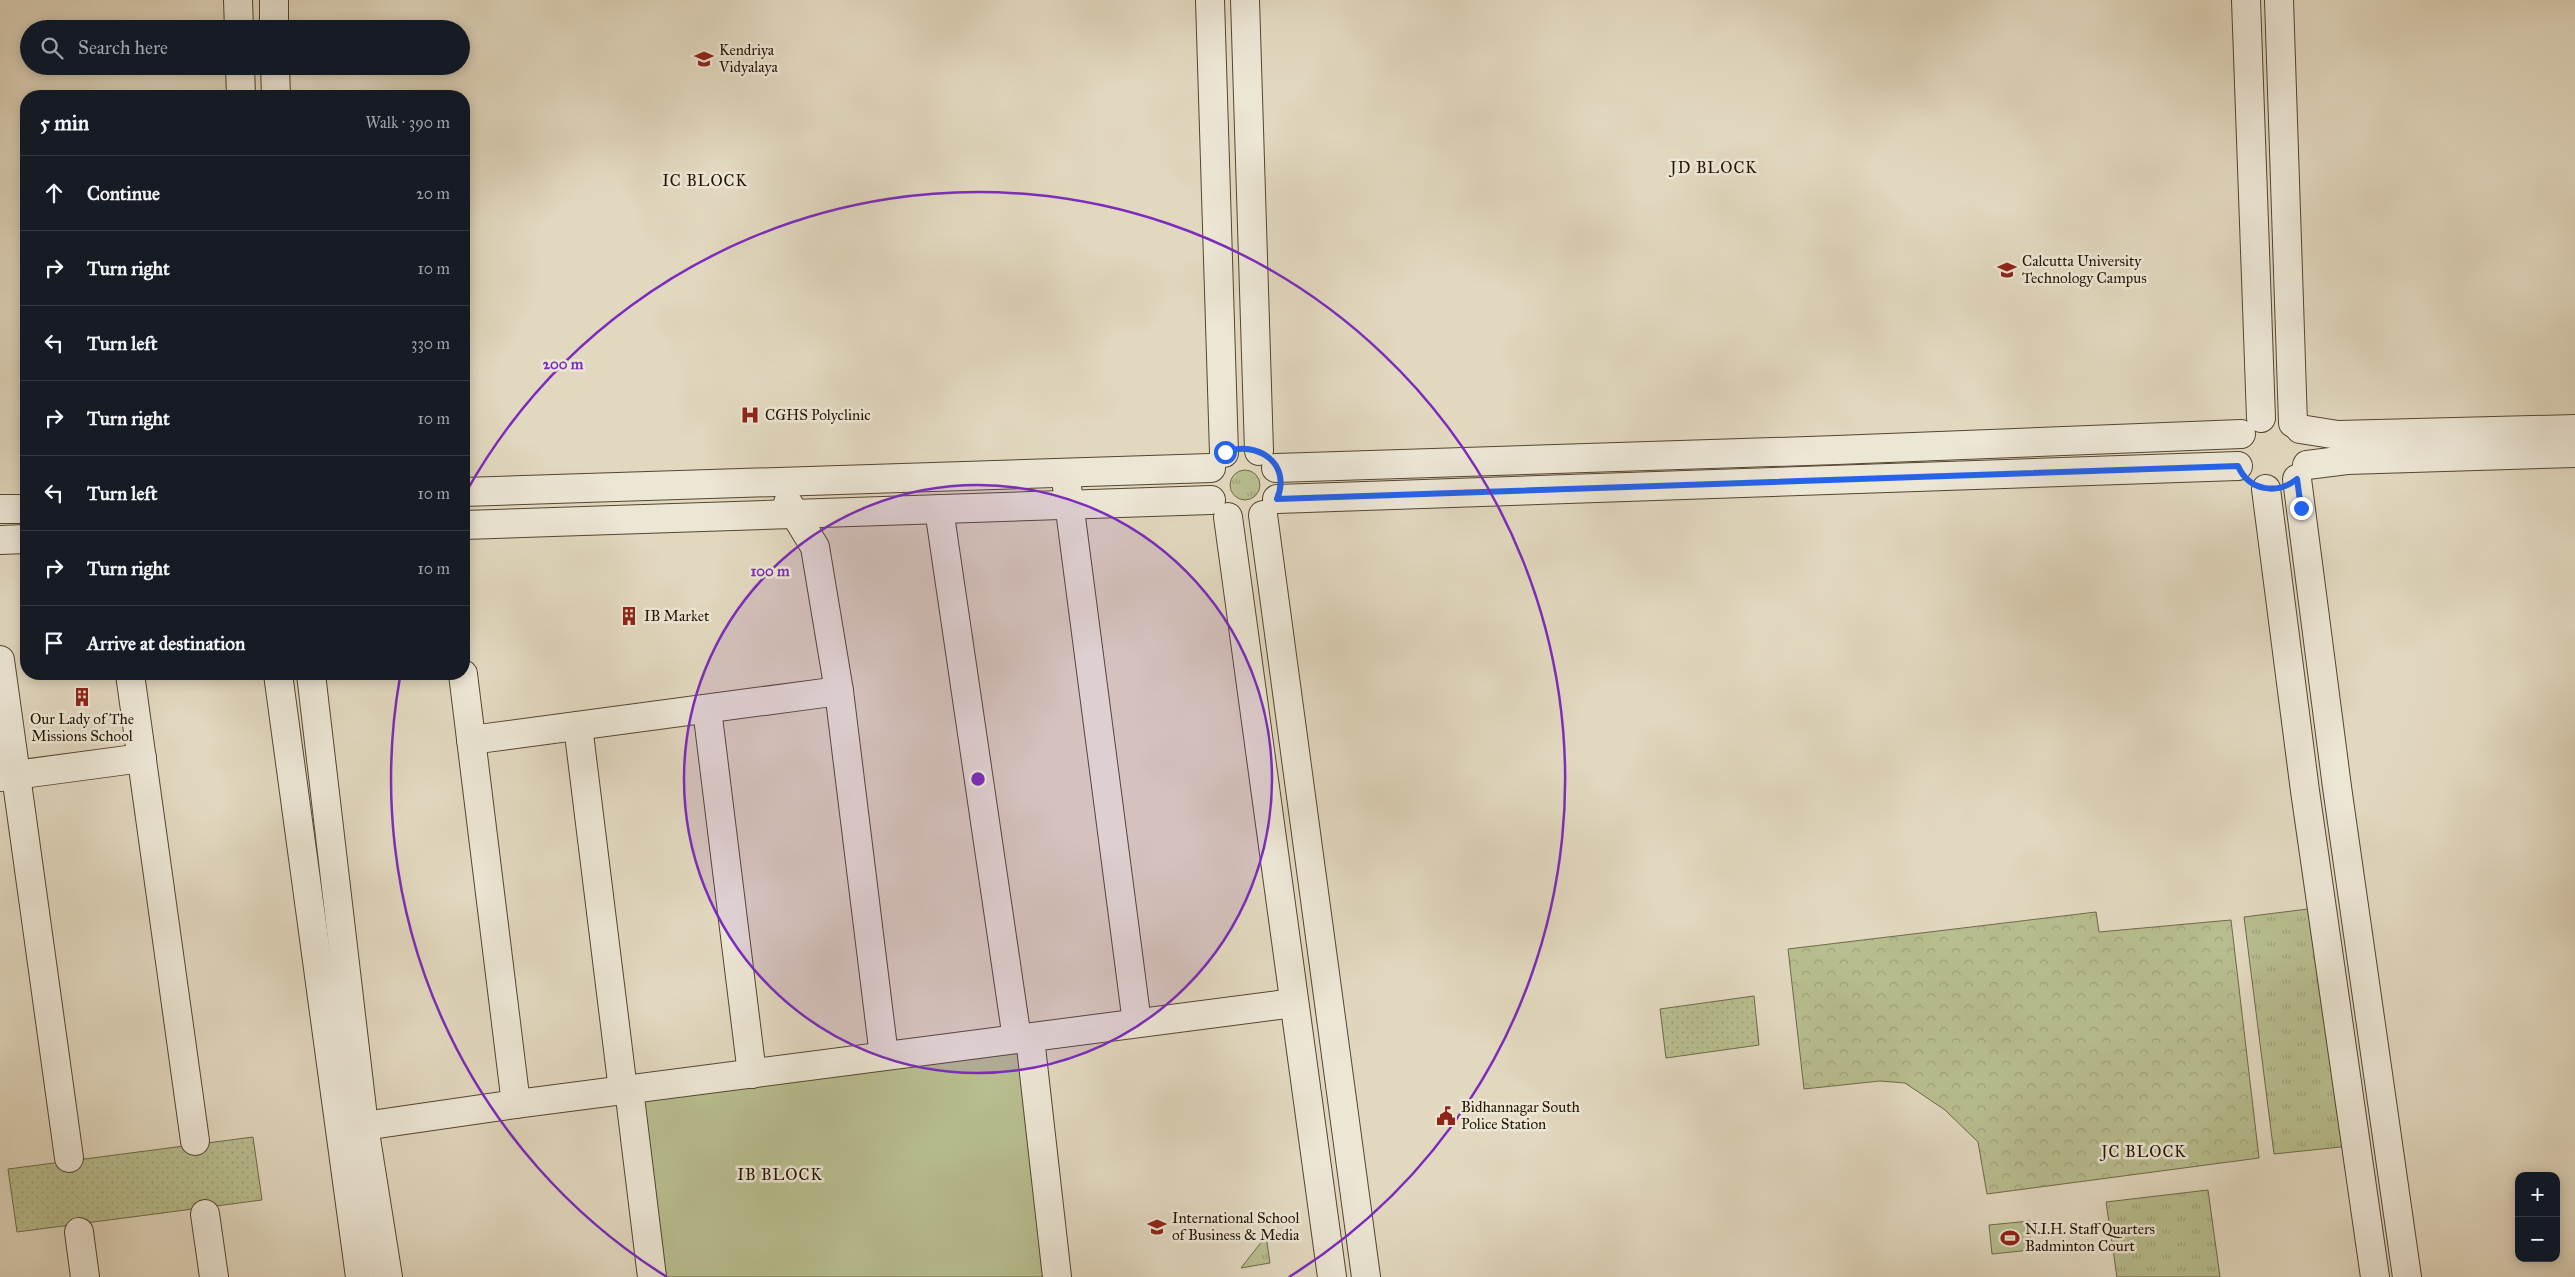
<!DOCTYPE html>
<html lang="en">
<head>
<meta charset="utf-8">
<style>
  body { margin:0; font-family:"IM FELL Great Primer",serif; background:#20242c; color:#f1f3f6 }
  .controls { position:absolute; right:15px; bottom:15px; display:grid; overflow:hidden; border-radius:10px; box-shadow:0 2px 12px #0003 }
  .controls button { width:45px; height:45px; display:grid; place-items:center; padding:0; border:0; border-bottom:1px solid #363941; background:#171b24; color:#f1f3f6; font:25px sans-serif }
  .stop { position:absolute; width:15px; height:15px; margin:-11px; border:4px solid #2563eb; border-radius:50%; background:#fff }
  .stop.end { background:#2563eb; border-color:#fff; box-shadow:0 1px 5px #0008 }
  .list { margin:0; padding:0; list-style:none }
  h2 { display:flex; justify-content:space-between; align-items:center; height:65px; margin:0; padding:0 20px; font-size:21px }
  h2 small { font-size:16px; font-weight:400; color:#9ea1a6 }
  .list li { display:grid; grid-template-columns:32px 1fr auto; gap:15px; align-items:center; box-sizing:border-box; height:75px; padding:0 20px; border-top:1px solid #363941 }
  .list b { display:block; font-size:19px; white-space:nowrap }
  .list em { font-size:16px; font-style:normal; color:#9ea1a6 }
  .icon { flex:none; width:28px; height:28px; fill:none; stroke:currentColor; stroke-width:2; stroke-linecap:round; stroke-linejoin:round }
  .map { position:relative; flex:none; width:2575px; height:1277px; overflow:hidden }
  .search { position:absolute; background:#171b24; box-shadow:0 2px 12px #0003; left:20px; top:20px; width:450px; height:55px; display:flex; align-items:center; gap:12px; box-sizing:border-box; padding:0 18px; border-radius:28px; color:#9ea1a6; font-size:19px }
  .panel { position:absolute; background:#171b24; box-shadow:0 2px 12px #0003; left:20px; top:90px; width:450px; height:590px; border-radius:20px }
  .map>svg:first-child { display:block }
  .grass { fill:url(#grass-tufts); stroke:#6e6948 }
  .forest { fill:url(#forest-crowns); stroke:#6e6948 }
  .park { fill:url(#park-dots); stroke:#6e6948 }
  .pitch { fill:#b8be8f; stroke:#6e6948 }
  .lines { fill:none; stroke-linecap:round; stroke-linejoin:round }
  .minor-casing { stroke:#544530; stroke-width:30 }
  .minor { stroke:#ece6d5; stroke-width:28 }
  .route { stroke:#2563eb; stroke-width:6 }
  .ring { fill:none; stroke:#7b2cbf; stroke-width:2.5 }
  .labels { text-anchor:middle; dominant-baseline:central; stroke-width:5; stroke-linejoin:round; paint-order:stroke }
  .poi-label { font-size:15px; fill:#251401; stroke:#ece6d5; text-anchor:start }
  .neighbourhood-label { font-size:16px; letter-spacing:1px; fill:#251401; stroke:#ece6d5 }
  .centre { fill:#7b2cbf; stroke:#ece6d5; stroke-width:2.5 }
  .ring-label { font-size:15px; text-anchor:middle; font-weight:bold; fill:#7b2cbf; stroke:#ece6d5; stroke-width:5; stroke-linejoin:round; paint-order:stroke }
</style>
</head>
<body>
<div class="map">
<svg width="2575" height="1277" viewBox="0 0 2575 1277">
  <defs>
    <pattern id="grass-tufts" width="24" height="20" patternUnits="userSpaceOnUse" patternTransform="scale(1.25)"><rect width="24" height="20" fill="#b8be8f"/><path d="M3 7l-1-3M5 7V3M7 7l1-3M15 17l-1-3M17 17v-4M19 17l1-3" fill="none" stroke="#9ea27a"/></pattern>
    <pattern id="forest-crowns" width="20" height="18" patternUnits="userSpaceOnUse" patternTransform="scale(1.25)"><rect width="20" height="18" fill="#b8be8f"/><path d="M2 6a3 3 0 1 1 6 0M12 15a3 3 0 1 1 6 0" fill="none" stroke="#9ea27a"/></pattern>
    <pattern id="park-dots" width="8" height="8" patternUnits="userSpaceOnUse" patternTransform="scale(1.25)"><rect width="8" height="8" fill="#b8be8f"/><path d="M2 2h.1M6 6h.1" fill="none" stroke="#9ea27a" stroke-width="1.8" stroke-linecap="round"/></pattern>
  </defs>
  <rect width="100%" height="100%" fill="#e2d8bf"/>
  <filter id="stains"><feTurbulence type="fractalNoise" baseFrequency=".004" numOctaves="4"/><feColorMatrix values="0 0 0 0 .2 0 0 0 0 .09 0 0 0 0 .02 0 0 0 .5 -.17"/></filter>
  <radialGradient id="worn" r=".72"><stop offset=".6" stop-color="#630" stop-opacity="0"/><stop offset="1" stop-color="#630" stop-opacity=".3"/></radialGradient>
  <g class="grass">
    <circle cx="1245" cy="485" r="15"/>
    <path d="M2316,908L2350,1146L2274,1154L2244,917Z"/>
    <path d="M2208,1190L2220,1277H2117L2106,1202Z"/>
    <path d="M1266,1236L1270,1263L1241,1268Z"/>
  </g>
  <path class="forest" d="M2096,912L2099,932L2231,920L2259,1158L1987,1194L1978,1142L1945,1110L1905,1083L1880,1081L1804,1089L1788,949Z"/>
  <g class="park">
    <path d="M1754,996L1759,1045L1666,1058L1660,1009Z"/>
    <path d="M253,1137L262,1200L17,1232L8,1169Z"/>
  </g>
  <g class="pitch">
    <path d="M1022,1046L1051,1277H657L631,1094Z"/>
    <path d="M2030,1221L2031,1250L1992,1254L1989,1225Z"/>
  </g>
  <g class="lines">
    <g class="minor-casing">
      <g id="minor">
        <path d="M238,0L239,29"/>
        <path d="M274,0V29"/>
        <path d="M1210,0L1224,453"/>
        <path d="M1245,0L1259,451"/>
        <path d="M2246,0L2261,418"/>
        <path d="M2279,0L2293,423"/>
        <path d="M240,66L241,96"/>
        <path d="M275,66L276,96"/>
        <path d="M2300,429L2338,435L2575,429"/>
        <path d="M2307,465L2347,460L2575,453"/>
        <path d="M1276,468L1837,450L2241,434"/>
        <path d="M2297,479L2337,787L2407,1277"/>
        <path d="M1067,487L1137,1023"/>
        <path d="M2266,489L2305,791L2375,1277"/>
        <path d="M464,492L1211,468"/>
        <path d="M1277,499L2238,466"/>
        <path d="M788,503L815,547L839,691L884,1056"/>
        <path d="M0,509H26"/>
        <path d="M939,509L1017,1039"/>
        <path d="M1263,515L1366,1277"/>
        <path d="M1228,517L1332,1277"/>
        <path d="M464,525L1211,500"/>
        <path d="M0,540L26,539"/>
        <path d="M0,660L69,1158"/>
        <path d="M130,674L195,1141"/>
        <path d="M278,674L360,1277"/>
        <path d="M311,674L364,1126L388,1277"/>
        <path d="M463,674L516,1104"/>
        <path d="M707,709L752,1074"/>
        <path d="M578,726L623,1090"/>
        <path d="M471,740L839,691"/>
        <path d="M0,777L142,758"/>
        <path d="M1030,1038L1057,1277"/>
        <path d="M629,1089L652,1277"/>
        <path d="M364,1126L516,1104L1294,1003"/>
        <path d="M205,1214L214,1277"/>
        <path d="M79,1232L85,1277"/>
      </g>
    </g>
    <use href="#minor" class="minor"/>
  </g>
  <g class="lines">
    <path class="route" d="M1225,452C1257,440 1292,463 1277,499L2238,466C2249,491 2277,495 2297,479L2301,508"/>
  </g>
  <circle cx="978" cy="779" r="294" fill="#7b2cbf" fill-opacity=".12"/>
  <g class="ring">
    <circle cx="978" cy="779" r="294"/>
    <path d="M667 1277A587 587 0 0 1 400 677M465 494A587 587 0 1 1 1289 1277"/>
  </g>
  <defs>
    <g id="school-bare" transform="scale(1.5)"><path d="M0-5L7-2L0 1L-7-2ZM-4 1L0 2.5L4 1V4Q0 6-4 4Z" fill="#8f2418" stroke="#ece6d5" stroke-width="2.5" paint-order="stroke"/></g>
    <g id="university-bare" transform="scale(1.5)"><path d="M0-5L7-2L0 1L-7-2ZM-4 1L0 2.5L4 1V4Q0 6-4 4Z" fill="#8f2418" stroke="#ece6d5" stroke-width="2.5" paint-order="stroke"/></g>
    <g id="hospital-bare" transform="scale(1.5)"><path d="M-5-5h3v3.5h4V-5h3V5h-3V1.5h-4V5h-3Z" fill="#8f2418" stroke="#ece6d5" stroke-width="2.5" paint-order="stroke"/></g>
    <g id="building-bare" transform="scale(1.5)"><path d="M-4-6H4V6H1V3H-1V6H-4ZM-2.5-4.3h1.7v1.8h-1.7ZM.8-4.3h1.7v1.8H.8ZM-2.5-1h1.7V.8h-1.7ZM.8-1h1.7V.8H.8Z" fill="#8f2418" stroke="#ece6d5" stroke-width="2.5" paint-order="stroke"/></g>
    <g id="civic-bare" transform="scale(1.5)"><path d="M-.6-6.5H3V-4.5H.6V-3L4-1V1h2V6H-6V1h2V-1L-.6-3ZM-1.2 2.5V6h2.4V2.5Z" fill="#8f2418" stroke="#ece6d5" stroke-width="2.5" paint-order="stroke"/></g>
    <g id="stadium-bare" transform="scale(1.5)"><path d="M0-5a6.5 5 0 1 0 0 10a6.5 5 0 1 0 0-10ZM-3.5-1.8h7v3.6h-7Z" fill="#8f2418" stroke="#ece6d5" stroke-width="2.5" paint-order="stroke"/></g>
  </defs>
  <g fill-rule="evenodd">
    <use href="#school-bare" x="704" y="59"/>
    <use href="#university-bare" x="2007" y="270"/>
    <use href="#hospital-bare" x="750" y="415"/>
    <use href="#building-bare" x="629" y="616"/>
    <use href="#building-bare" x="82" y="697"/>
    <use href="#civic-bare" x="1446" y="1116"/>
    <use href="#university-bare" x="1157" y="1227"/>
    <use href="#stadium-bare" x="2010" y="1238"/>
  </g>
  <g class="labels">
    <g class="poi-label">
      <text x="719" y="50">Kendriya<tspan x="719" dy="17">Vidyalaya</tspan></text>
      <text x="2022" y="261">Calcutta University<tspan x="2022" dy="17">Technology Campus</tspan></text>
      <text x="765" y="415">CGHS Polyclinic</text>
      <text x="644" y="616">IB Market</text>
      <text x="82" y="719" text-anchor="middle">Our Lady of The<tspan x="82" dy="17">Missions School</tspan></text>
      <text x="1461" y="1107">Bidhannagar South<tspan x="1461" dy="17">Police Station</tspan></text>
      <text x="1172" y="1218">International School<tspan x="1172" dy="17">of Business &amp; Media</tspan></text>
      <text x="2025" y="1229">N.I.H. Staff Quarters<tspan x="2025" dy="17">Badminton Court</tspan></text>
    </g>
    <g class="neighbourhood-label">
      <text x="1714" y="167">JD BLOCK</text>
      <text x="705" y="180">IC BLOCK</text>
      <text x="2144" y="1151">JC BLOCK</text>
      <text x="780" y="1174">IB BLOCK</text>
    </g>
  </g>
  <circle cx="978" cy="779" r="8" class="centre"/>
  <g class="ring-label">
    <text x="563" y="369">200 m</text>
    <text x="770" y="576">100 m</text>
  </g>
  <rect width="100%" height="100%" filter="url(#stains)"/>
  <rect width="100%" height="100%" fill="url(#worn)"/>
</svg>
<div class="controls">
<button>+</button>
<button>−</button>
</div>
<div class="stop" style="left:1225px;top:452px"></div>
<div class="stop end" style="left:2301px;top:508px"></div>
<div class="search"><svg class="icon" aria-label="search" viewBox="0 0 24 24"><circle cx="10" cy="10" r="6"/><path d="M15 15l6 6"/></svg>Search here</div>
<section class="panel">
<h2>5 min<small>Walk · 390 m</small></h2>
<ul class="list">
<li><svg class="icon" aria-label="ahead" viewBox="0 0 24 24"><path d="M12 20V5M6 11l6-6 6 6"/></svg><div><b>Continue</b></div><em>20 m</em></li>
<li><svg class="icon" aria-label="right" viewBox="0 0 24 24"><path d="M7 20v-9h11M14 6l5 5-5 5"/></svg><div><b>Turn right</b></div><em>10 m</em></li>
<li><svg class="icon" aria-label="left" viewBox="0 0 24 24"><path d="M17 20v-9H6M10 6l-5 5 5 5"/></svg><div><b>Turn left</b></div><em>330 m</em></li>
<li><svg class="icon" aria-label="right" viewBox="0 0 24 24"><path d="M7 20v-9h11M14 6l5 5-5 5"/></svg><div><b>Turn right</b></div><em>10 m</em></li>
<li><svg class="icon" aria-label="left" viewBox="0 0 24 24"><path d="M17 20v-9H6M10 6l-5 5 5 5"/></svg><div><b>Turn left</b></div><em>10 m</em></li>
<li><svg class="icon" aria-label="right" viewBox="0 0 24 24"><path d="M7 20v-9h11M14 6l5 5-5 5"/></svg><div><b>Turn right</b></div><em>10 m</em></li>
<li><svg class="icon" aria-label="arrive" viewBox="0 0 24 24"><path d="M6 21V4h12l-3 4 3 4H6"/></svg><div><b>Arrive at destination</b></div></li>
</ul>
</section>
</div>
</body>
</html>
